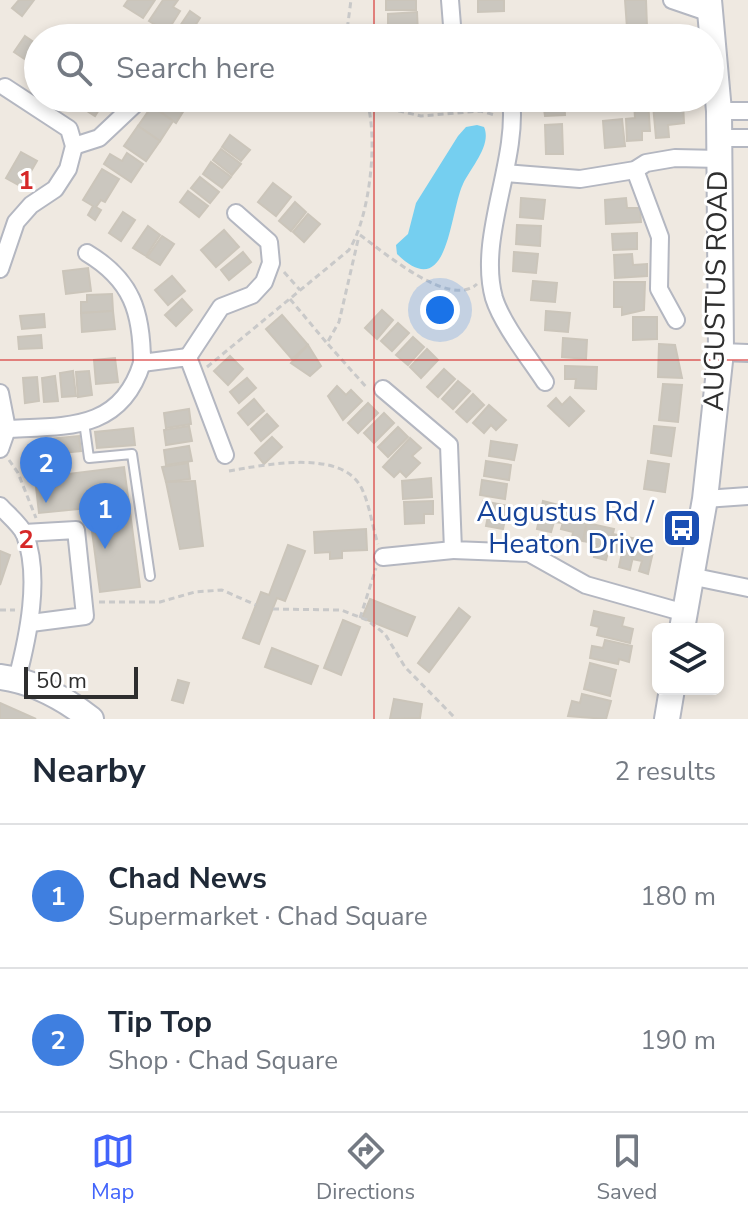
<!DOCTYPE html>
<html lang="en">
<head>
<meta charset="utf-8">
<style>
  body { margin:0; font-family:"Nunito Sans",sans-serif; background:#f6f6f7; color:#1f2937 }
  .controls { position:absolute; right:24px; bottom:24px; display:grid; overflow:hidden; border-radius:12px; box-shadow:0 4px 12px #0003 }
  .controls button { width:72px; height:72px; display:grid; place-items:center; padding:0; border:0; border-bottom:2px solid #e0e1e3; background:#fff; color:#1f2937; font:40px sans-serif }
  .scale { position:absolute; left:24px; bottom:20px; width:114px; box-sizing:border-box; padding-left:8px; border:4px solid #2e2e2e; border-top:0; font-size:22px; line-height:28px; white-space:nowrap; color:#2e2e2e; -webkit-text-stroke:6px #fff; paint-order:stroke }
  .you { position:absolute; left:440px; top:310px; width:28px; height:28px; margin:-20px; border:6px solid #fff; border-radius:50%; background:#1a73e8; box-shadow:0 0 0 12px #1a73e833 }
  .badge { display:grid; place-items:center; width:52px; height:52px; border-radius:50%; background:#4264fb; color:#fff; font-size:26px; font-weight:700 }
  .pin { position:absolute; translate:-50% -66px; filter:drop-shadow(0 2px 4px #0008) }
  .pin::after { content:''; position:absolute; top:42px; width:28px; height:24px; background:inherit; clip-path:polygon(0 0,100% 0,50% 100%) }
  .list { margin:0; padding:0; list-style:none }
  h2 { display:flex; justify-content:space-between; align-items:center; height:104px; margin:0; padding:0 32px; font-size:34px }
  h2 small { font-size:26px; font-weight:400; color:#747a83 }
  .list li { display:grid; grid-template-columns:52px 1fr auto; gap:24px; align-items:center; box-sizing:border-box; height:144px; padding:0 32px; border-top:2px solid #e0e1e3 }
  .list b { display:block; font-size:30px; white-space:nowrap }
  .list p { margin:0; font-size:26px; white-space:nowrap; color:#747a83 }
  .list em { font-size:26px; font-style:normal; color:#747a83 }
  .icon { flex:none; width:44px; height:44px; fill:none; stroke:currentColor; stroke-width:2; stroke-linecap:round; stroke-linejoin:round }
  .map { position:relative; flex:none; width:748px; height:719px; overflow:hidden }
  .search { position:absolute; background:#fff; box-shadow:0 4px 12px #0003; left:24px; right:24px; top:24px; height:88px; display:flex; align-items:center; gap:20px; box-sizing:border-box; padding:0 28px; border-radius:44px; color:#747a83; font-size:30px }
  .sheet { height:392px; background:#fff }
  nav { display:flex; justify-content:space-around; align-items:center; box-sizing:border-box; height:112px; border-top:2px solid #e0e1e3; background:#fff; font-size:22px; color:#747a83 }
  nav a { display:grid; justify-items:center; gap:4px }
  nav .on { color:#4264fb }
  .map>svg:first-child { display:block }
  .water { fill:#75cff0 }
  .building { fill:#cbc7bf; stroke:#cbc5ba; stroke-width:2 }
  .lines { fill:none; stroke-linecap:round; stroke-linejoin:round }
  .lane-casing { stroke:#b4b7c1; stroke-width:12 }
  .street-casing { stroke:#b4b7c1; stroke-width:20 }
  .secondary-casing { stroke:#b4b7c1; stroke-width:28 }
  .path { stroke:#c9c9c9; stroke-width:3; stroke-dasharray:6 4; stroke-linecap:butt }
  .lane { stroke:#fff; stroke-width:8 }
  .street { stroke:#fff; stroke-width:16 }
  .secondary { stroke:#fff; stroke-width:24 }
  .grid { fill:none; stroke:#d62828; stroke-width:2; stroke-opacity:0.55 }
  .labels { text-anchor:middle; dominant-baseline:central; stroke-width:6; stroke-linejoin:round; paint-order:stroke }
  .street-label { font-size:28px; fill:#2e2e2e; stroke:#fff }
  .transit-label { font-size:28px; fill:#164399; stroke:#fff; text-anchor:end }
  .grid-label { font-size:26px; text-anchor:middle; font-weight:bold; fill:#d62828; stroke:#fff; stroke-width:6; stroke-linejoin:round; paint-order:stroke }
</style>
</head>
<body>
<div class="map">
<svg width="748" height="719" viewBox="0 0 748 719">
  <rect width="100%" height="100%" fill="#efe9e1"/>
  <path class="water" d="M477,125L484,127C492,145 471,167 463,184C449,214 449,305 397,254L396,245L408,234L416,203L458,136L466,127Z"/>
  <g class="building">
    <path d="M19,0H34L22,16L12,8Z"/>
    <path d="M128,0H155L143,18L124,6Z"/>
    <path d="M163,0H178L173,7L180,11L167,32L149,21Z"/>
    <rect x="386" y="0" width="30" height="10"/>
    <path d="M478,0H504V11L478,12Z"/>
    <path d="M625,0H646L647,27L627,28Z"/>
    <path d="M190,11L200,18L193,29L202,35L200,38H172Z"/>
    <path d="M417,12L418,34L377,38V27L388,26V14Z"/>
    <path d="M25,36L38,45V68L14,52Z"/>
    <path d="M92,98H119L110,111L102,105L95,116L84,109Z"/>
    <path d="M158,98H183L189,102L176,123L152,106Z"/>
    <path d="M564,99L565,115L545,116L544,109L539,110V100Z"/>
    <path d="M648,101L650,131H642V140L627,141L626,119L635,118L634,102Z"/>
    <path d="M683,103L684,123L668,125L669,137L656,138L653,105Z"/>
    <path d="M152,106L173,121L160,141L138,126Z"/>
    <path d="M622,119L625,146L605,148L603,121Z"/>
    <path d="M562,124L563,154H546L545,125Z"/>
    <path d="M138,126L160,141L146,161L124,146Z"/>
    <path d="M230,135L250,150L241,161L222,147Z"/>
    <path d="M221,149L241,164L232,175L213,160Z"/>
    <path d="M21,152L37,161L22,187L6,178Z"/>
    <path d="M127,153L143,164L131,182L104,164L110,154L122,161Z"/>
    <path d="M211,162L231,177L222,188L203,174Z"/>
    <path d="M102,169L119,179L105,202L101,200L96,207L101,210L95,220L88,215L93,206L83,200Z"/>
    <path d="M200,177L219,192L210,203L191,188Z"/>
    <path d="M273,183L291,197L276,216L258,202Z"/>
    <path d="M188,191L208,206L199,217L180,202Z"/>
    <path d="M521,198L545,200L543,219L520,217Z"/>
    <path d="M626,198L627,208H640L641,222L606,224L605,200Z"/>
    <path d="M295,202L306,212L291,231L279,221Z"/>
    <path d="M123,212L135,220L121,241L109,233Z"/>
    <path d="M308,214L320,224L304,242L293,232Z"/>
    <path d="M517,225L541,226L540,246L516,244Z"/>
    <path d="M148,226L160,235L146,256L133,248Z"/>
    <path d="M224,230L239,247L216,267L201,250Z"/>
    <path d="M637,233V249L613,250L612,234Z"/>
    <path d="M162,236L174,244L160,265L147,257Z"/>
    <path d="M243,252L251,262L229,280L221,270Z"/>
    <path d="M514,252L538,254L536,273L513,271Z"/>
    <path d="M632,254L633,265L647,264V276L615,278L614,255Z"/>
    <path d="M88,268L91,291L66,294L63,271Z"/>
    <path d="M172,276L185,291L168,305L155,290Z"/>
    <path d="M533,281L557,283L555,302L531,300Z"/>
    <path d="M614,282H645L644,310L622,315V307H614Z"/>
    <path d="M112,294L113,311L81,313V302H87V295Z"/>
    <path d="M182,299L192,310L176,326L165,315Z"/>
    <path d="M382,310L393,320L377,339L365,328Z"/>
    <path d="M113,311L115,329L82,332L81,313Z"/>
    <path d="M546,311L570,313L568,332L545,330Z"/>
    <path d="M44,314L45,327L22,329L20,316Z"/>
    <path d="M282,315L308,345L292,359L266,329Z"/>
    <path d="M633,317H657V339L633,340Z"/>
    <path d="M398,323L409,333L392,351L381,341Z"/>
    <path d="M41,335L42,348L19,349L18,337Z"/>
    <path d="M413,337L424,347L408,365L396,355Z"/>
    <path d="M563,338L587,340L586,359L562,357Z"/>
    <path d="M659,344L675,345L682,378L658,377Z"/>
    <path d="M308,345L321,366L310,376L291,363Z"/>
    <path d="M427,349L438,360L421,378L410,367Z"/>
    <path d="M230,356L243,369L228,385L214,371Z"/>
    <path d="M115,358L118,382L96,384L94,360Z"/>
    <path d="M565,366L597,367L596,389L575,388L576,379H565Z"/>
    <path d="M444,369L455,379L438,397L427,387Z"/>
    <path d="M73,371L76,396L62,397L60,373Z"/>
    <path d="M89,371L92,395L78,397L76,372Z"/>
    <path d="M55,376L58,401L44,402L42,378Z"/>
    <path d="M37,377L39,401L25,403L23,378Z"/>
    <path d="M247,378L256,388L239,403L230,392Z"/>
    <path d="M458,381L470,391L453,409L442,399Z"/>
    <path d="M663,384L682,385L678,422L659,420Z"/>
    <path d="M337,386L346,395L351,390L362,401L343,420L328,396Z"/>
    <path d="M473,394L484,405L467,422L456,412Z"/>
    <path d="M570,397L584,411L569,426L548,406L556,398L562,405Z"/>
    <path d="M254,399L264,411L248,425L238,413Z"/>
    <path d="M368,403L378,413L358,433L348,423Z"/>
    <path d="M489,405L506,420L496,430L491,425L484,433L473,423Z"/>
    <path d="M189,409L191,424L166,428L164,413Z"/>
    <path d="M384,413L394,423L374,443L364,433Z"/>
    <path d="M267,414L278,426L261,441L251,429Z"/>
    <path d="M189,426L192,441L166,445L164,430Z"/>
    <path d="M654,426L675,428L671,456L651,453Z"/>
    <path d="M398,427L408,437L388,457L378,447Z"/>
    <path d="M133,428L135,445L97,448L95,432Z"/>
    <path d="M79,436L81,451L40,455L38,440Z"/>
    <path d="M272,437L282,447L264,464L255,453Z"/>
    <path d="M410,438L421,448L412,456L420,463L406,477L400,471L394,477L383,467Z"/>
    <path d="M491,441L517,445L514,460L489,456Z"/>
    <path d="M189,446L192,461L166,465L164,450Z"/>
    <path d="M486,461L511,465L509,480L484,476Z"/>
    <path d="M648,461L669,464L665,492L644,489Z"/>
    <path d="M188,463L190,479L166,482L162,467Z"/>
    <path d="M124,467L140,587L100,592L89,508L39,513L35,478Z"/>
    <path d="M431,478L432,497L403,499L402,481Z"/>
    <path d="M482,480L507,484L505,499L480,495Z"/>
    <path d="M195,481L203,546L180,549L166,482Z"/>
    <path d="M433,501V514H424V523L405,524L404,502Z"/>
    <path d="M483,501L508,506L503,529L486,526L488,516L480,514Z"/>
    <path d="M543,501L566,507L562,523L554,522L551,532L537,529Z"/>
    <path d="M566,512L588,517L583,541L572,538L573,532L561,529Z"/>
    <path d="M587,523L614,529L606,560L594,557L597,544L583,541Z"/>
    <path d="M366,529L367,550L342,551V558L330,559V552L315,553L314,532Z"/>
    <path d="M613,534L637,539L630,570L619,567L622,553L609,550Z"/>
    <path d="M288,545L305,551L285,601L277,598L259,644L243,638L261,592L269,595Z"/>
    <path d="M635,547L653,552L648,574L639,571L642,561L632,559Z"/>
    <path d="M0,551L10,555L0,585Z"/>
    <path d="M370,599L415,617L407,636L362,618Z"/>
    <path d="M459,608L470,617L429,672L418,663Z"/>
    <path d="M594,611L624,618L622,626L633,629L630,643L597,635L599,627L591,625Z"/>
    <path d="M343,620L360,627L341,675L324,668Z"/>
    <path d="M605,640L632,646L629,662L619,659L618,664L590,658L592,646L603,648Z"/>
    <path d="M272,648L318,666L311,684L265,667Z"/>
    <path d="M590,663L616,670L610,696L584,689Z"/>
    <path d="M178,680L189,683L183,703L172,700Z"/>
    <path d="M582,694L611,701L606,719L568,716L572,701L580,703Z"/>
    <path d="M394,699L422,704L420,718L390,719Z"/>
    <path d="M0,703L36,719H0Z"/>
  </g>
  <g class="lines">
    <g class="lane-casing">
      <path id="lane" d="M84,422L89,458L132,454L150,576"/>
    </g>
    <g class="street-casing">
      <g id="street">
        <path d="M450,0L453,38"/>
        <path d="M672,0L710,13"/>
        <path d="M511,98C519,161 477,237 494,298C502,324 530,359 545,382"/>
        <path d="M719,111H748"/>
        <path d="M720,138H748"/>
        <path d="M74,146L99,138L134,105V98"/>
        <path d="M635,170L660,237L659,289L676,320"/>
        <path d="M505,173L580,179L635,170L646,163L675,158L720,159"/>
        <path d="M87,253C132,280 142,312 142,363L188,357L225,455"/>
        <path d="M0,269L16,222L31,205L55,189L68,169L74,146L69,129L5,87"/>
        <path d="M721,352L748,353"/>
        <path d="M188,357L221,307L252,295L264,282L271,263L269,242L236,213"/>
        <path d="M383,389L449,445L453,550L529,553L586,585L685,613"/>
        <path d="M0,393L7,429L0,449"/>
        <path d="M7,429C67,426 121,431 142,363"/>
        <path d="M705,499L748,496"/>
        <path d="M0,506C7,514 21,525 25,535C41,577 28,637 17,679"/>
        <path d="M24,533L76,530L85,616L31,623"/>
        <path d="M383,557L453,550"/>
        <path d="M690,576L748,588"/>
      </g>
    </g>
    <g class="secondary-casing">
      <g id="secondary">
        <path d="M682,629L705,499L721,352L719,111L709,0"/>
        <path d="M0,677C32,681 65,699 91,719"/>
        <path d="M667,719L672,689"/>
      </g>
    </g>
    <g class="path">
      <path d="M346,38L351,0"/>
      <path d="M369,104L421,116L480,111L495,115"/>
      <path d="M360,235C385,253 450,309 477,284"/>
      <path d="M358,240L339,322L327,343L367,388"/>
      <path d="M284,272L300,290"/>
      <path d="M290,299L326,342"/>
      <path d="M207,367L349,250C370,217 379,136 366,98"/>
      <path d="M9,460L18,473L36,518"/>
      <path d="M229,471C264,465 343,448 362,489C370,506 372,526 378,544"/>
      <path d="M99,602H160L195,592L222,590L256,605"/>
      <path d="M273,609L341,610L367,620L385,634L405,667L456,719"/>
      <path d="M0,610H15"/>
      <path d="M360,618L376,568"/>
    </g>
    <use href="#lane" class="lane"/>
    <use href="#street" class="street"/>
    <use href="#secondary" class="secondary"/>
  </g>
  <path class="grid" d="M374,0V38M374,98V719M0,360H748"/>
  <defs>
    <g id="bus-square" transform="scale(2)"><rect x="-9" y="-9" width="18" height="18" rx="4" fill="#1a4fb4" stroke="#fff"/><path d="M-5-6H5V4H4V6H2V4H-2V6H-4V4H-5ZM-3.5-4V0h7V-4ZM-3.5 1.2v1.5H-2V1.2ZM2 1.2v1.5H3.5V1.2Z" fill="#fff"/></g>
  </defs>
  <g fill-rule="evenodd">
    <use href="#bus-square" x="682" y="528"/>
  </g>
  <g class="labels">
    <g class="street-label">
      <text transform="translate(716 291) rotate(-89)">AUGUSTUS ROAD</text>
    </g>
    <g class="transit-label">
      <text x="654" y="512">Augustus Rd /<tspan x="654" dy="32">Heaton Drive</tspan></text>
    </g>
  </g>
  <g class="grid-label">
    <text x="26" y="189">1</text>
    <text x="26" y="548">2</text>
  </g>
</svg>
<div class="controls">
<button><svg class="icon" aria-label="layers" viewBox="0 0 24 24"><path d="M12 4l9 5-9 5-9-5zM3 14l9 5 9-5"/></svg></button>
</div>
<div class="scale">50 m</div>
<div class="you"></div>
<div class="pin badge" style="left:105px;top:549px;background:#3f7fe0">1</div>
<div class="pin badge" style="left:46px;top:503px;background:#3f7fe0">2</div>
<div class="search"><svg class="icon" aria-label="search" viewBox="0 0 24 24"><circle cx="10" cy="10" r="6"/><path d="M15 15l6 6"/></svg>Search here</div>
</div>
<section class="sheet">
<h2>Nearby<small>2 results</small></h2>
<ul class="list">
<li><span class="badge" style="background:#3f7fe0">1</span><div><b>Chad News</b><p>Supermarket · Chad Square</p></div><em>180 m</em></li>
<li><span class="badge" style="background:#3f7fe0">2</span><div><b>Tip Top</b><p>Shop · Chad Square</p></div><em>190 m</em></li>
</ul>
</section>
<nav>
<a class="on"><svg class="icon" aria-label="map" viewBox="0 0 24 24"><path d="M3 6l6-2 6 2 6-2v14l-6 2-6-2-6 2zM9 4v14M15 6v14"/></svg>Map</a>
<a><svg class="icon" aria-label="directions" viewBox="0 0 24 24"><path d="M12 3l9 9-9 9-9-9zM9 14v-3h6M13 9l2 2-2 2"/></svg>Directions</a>
<a><svg class="icon" aria-label="saved" viewBox="0 0 24 24"><path d="M7 4h10v16l-5-4-5 4z"/></svg>Saved</a>
</nav>
</body>
</html>
